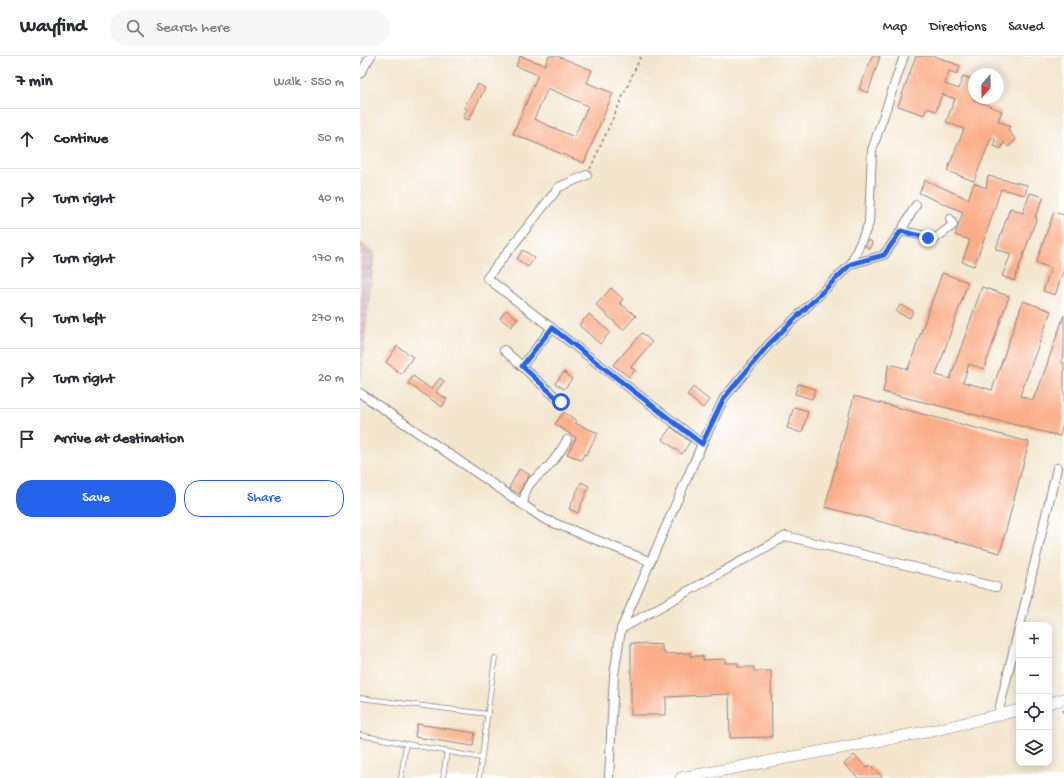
<!DOCTYPE html>
<html lang="en">
<head>
<meta charset="utf-8">
<style>
  body { margin:0; font-family:"Gochi Hand",sans-serif; background:#f7f7f7; color:#2b2b33 }
  .controls { position:absolute; right:12px; bottom:12px; display:grid; overflow:hidden; border-radius:8px; box-shadow:0 2px 10px #0003 }
  .controls button { width:36px; height:36px; display:grid; place-items:center; padding:0; border:0; border-bottom:1px solid #e1e1e2; background:#fff; color:#2b2b33; font:20px sans-serif }
  .compass { position:absolute; left:608px; top:12px; width:36px; height:36px; border-radius:50%; background:#fff; box-shadow:0 2px 10px #0003; rotate:200deg }
  .stop { position:absolute; width:12px; height:12px; margin:-9px; border:3px solid #2563eb; border-radius:50%; background:#fff }
  .stop.end { background:#2563eb; border-color:#fff; box-shadow:0 1px 4px #0008 }
  .list { margin:0; padding:0; list-style:none }
  h2 { display:flex; justify-content:space-between; align-items:center; height:52px; margin:0; padding:0 16px; font-size:17px }
  h2 small { font-size:13px; font-weight:400; color:#7c7c81 }
  .list li { display:grid; grid-template-columns:26px 1fr auto; gap:12px; align-items:center; box-sizing:border-box; height:60px; padding:0 16px; border-top:1px solid #e1e1e2 }
  .list b { display:block; font-size:15px; white-space:nowrap }
  .list em { font-size:13px; font-style:normal; color:#7c7c81 }
  .actions { display:flex; gap:8px; padding:12px 16px }
  .actions a { flex:1; padding:9px 0; border:1px solid #2563eb; border-radius:16px; text-align:center; font-size:14px; color:#2563eb }
  .actions .main { background:#2563eb; color:#fff }
  .icon { flex:none; width:22px; height:22px; fill:none; stroke:currentColor; stroke-width:2; stroke-linecap:round; stroke-linejoin:round }
  .map { position:relative; flex:none; width:704px; height:722px; overflow:hidden }
  header { display:flex; align-items:center; gap:24px; box-sizing:border-box; height:56px; padding:0 20px; background:#fff; border-bottom:1px solid #e1e1e2 }
  header strong { font-size:19px }
  nav { display:flex; gap:22px; margin-inline-start:auto; font-size:14px }
  .search { width:280px; height:36px; background:#f7f7f7; display:flex; align-items:center; gap:10px; box-sizing:border-box; padding:0 14px; border-radius:22px; color:#7c7c81; font-size:15px }
  main { display:flex }
  aside { flex:1; background:#fff }
  .map>svg:first-child { display:block }
  .industrial { fill:url(#industrial-grid) }
  .building { fill:#faad88; fill-rule:evenodd }
  .lines { fill:none; stroke-linecap:round; stroke-linejoin:round }
  .lane-casing { stroke:#8a8484; stroke-width:5.5 }
  .street-casing { stroke:#8a8484; stroke-width:10 }
  .secondary-casing { stroke:#8a8484; stroke-width:12 }
  .path { stroke:#8a8484; stroke-width:1.5; stroke-dasharray:3 3; stroke-linecap:butt }
  .lane { stroke:#fff; stroke-width:4 }
  .street { stroke:#fff; stroke-width:8 }
  .secondary { stroke:#fff; stroke-width:11 }
  .route { stroke:#2563eb; stroke-width:5 }
</style>
</head>
<body>
<header>
<strong>Wayfind</strong>
<div class="search"><svg class="icon" aria-label="search" viewBox="0 0 24 24"><circle cx="10" cy="10" r="6"/><path d="M15 15l6 6"/></svg>Search here</div>
<nav><a>Map</a><a>Directions</a><a>Saved</a></nav>
</header>
<main>
<aside>
<h2>7 min<small>Walk · 550 m</small></h2>
<ul class="list">
<li><svg class="icon" aria-label="ahead" viewBox="0 0 24 24"><path d="M12 20V5M6 11l6-6 6 6"/></svg><div><b>Continue</b></div><em>50 m</em></li>
<li><svg class="icon" aria-label="right" viewBox="0 0 24 24"><path d="M7 20v-9h11M14 6l5 5-5 5"/></svg><div><b>Turn right</b></div><em>40 m</em></li>
<li><svg class="icon" aria-label="right" viewBox="0 0 24 24"><path d="M7 20v-9h11M14 6l5 5-5 5"/></svg><div><b>Turn right</b></div><em>170 m</em></li>
<li><svg class="icon" aria-label="left" viewBox="0 0 24 24"><path d="M17 20v-9H6M10 6l-5 5 5 5"/></svg><div><b>Turn left</b></div><em>270 m</em></li>
<li><svg class="icon" aria-label="right" viewBox="0 0 24 24"><path d="M7 20v-9h11M14 6l5 5-5 5"/></svg><div><b>Turn right</b></div><em>20 m</em></li>
<li><svg class="icon" aria-label="arrive" viewBox="0 0 24 24"><path d="M6 21V4h12l-3 4 3 4H6"/></svg><div><b>Arrive at destination</b></div></li>
</ul>
<div class="actions"><a class="main">Save</a><a>Share</a></div>
</aside>
<div class="map">
<svg width="704" height="722" viewBox="0 0 704 722">
  <defs>
    <pattern id="industrial-grid" width="8" height="8" patternUnits="userSpaceOnUse"><rect width="8" height="8" fill="#d2bec2"/><path d="M0 4h8M4 0v8" fill="none" stroke="#b4a3a8"/></pattern>
  </defs>
  <rect width="100%" height="100%" fill="#fff"/>
  <filter id="ink" filterUnits="userSpaceOnUse"><feTurbulence type="fractalNoise" baseFrequency=".025" numOctaves="2"/><feDisplacementMap in="SourceGraphic" scale="8" xChannelSelector="R" yChannelSelector="G"/><feConvolveMatrix kernelMatrix="1 2 1 2 8 2 1 2 1" color-interpolation-filters="sRGB"/></filter>
  <filter id="wash" filterUnits="userSpaceOnUse"><feTurbulence type="fractalNoise" baseFrequency=".012" numOctaves="4" result="noise"/><feDisplacementMap in="SourceGraphic" scale="16" xChannelSelector="R" yChannelSelector="G"/><feGaussianBlur stdDeviation="0.9" result="paint"/><feColorMatrix in="noise" values="0 0 0 0 0 0 0 0 0 0 0 0 0 0 0 0 0 1.4 0 .05"/><feComposite in="paint" operator="in"/></filter>
  <g filter="url(#wash)">
    <rect width="100%" height="100%" fill="#f3e6cd"/>
    <path class="industrial" d="M0,186L15,197L0,332Z"/>
    <g id="blocks">
      <g class="building">
        <path d="M160,0L185,9L189,0H197L232,14L227,27L253,37L224,107L153,78L178,19L156,10ZM188,32L228,50L214,81L174,63Z"/>
        <path d="M512,0H520L508,37L499,33Z"/>
        <path d="M556,0H575L600,10L597,18L589,15L585,28L599,33L603,20L614,24V44L642,55L638,65L650,70L648,74L656,84L648,91L644,86L641,93L634,90L635,83L631,82L614,125L587,115L604,73L586,66L595,43L582,38L576,55L567,52L564,59L538,50Z"/>
        <path d="M118,28L125,32L109,64L103,62L107,53L104,51Z"/>
        <path d="M628,120L667,129L665,139L641,133L626,178L614,210L602,206L610,184L595,179L603,156L559,137L565,124L608,143L614,127L626,132Z"/>
        <path d="M670,137L684,141L675,161H677L654,225L642,220L651,198L636,193L650,152L663,157Z"/>
        <path d="M694,156L704,159V213L695,239L683,235L691,212L676,207Z"/>
        <path d="M508,184L512,186L510,193L505,190Z"/>
        <path d="M163,194L175,202L168,211L157,203Z"/>
        <path d="M582,217L608,226L576,319L590,323L622,231L649,240L624,313L609,308L603,326L632,334L663,245L691,255L660,340L673,344L677,333L678,334L704,259V298L701,306L704,307V363L700,380L523,336L529,308L548,313Z"/>
        <path d="M251,232L263,243L260,247L276,260L263,274L236,249Z"/>
        <path d="M540,249L553,255L550,262L536,256Z"/>
        <path d="M146,254L158,263L151,271L140,262Z"/>
        <path d="M229,258L250,276L240,288L219,269Z"/>
        <path d="M282,277L292,286L271,311L275,314L269,321L253,309Z"/>
        <path d="M37,290L53,301L41,318L26,306Z"/>
        <path d="M204,316L212,323L204,333L195,327Z"/>
        <path d="M53,320L71,333L80,322L84,325L76,336L87,343L82,351L48,327Z"/>
        <path d="M438,328L455,333L452,343L435,338Z"/>
        <path d="M333,331L349,344L343,352L327,339Z"/>
        <path d="M494,340L669,386L640,497L465,451Z"/>
        <path d="M434,351L448,355L442,377L427,372Z"/>
        <path d="M204,356L217,365L215,367L238,377L226,399L224,398L221,404L207,398L216,382L195,368Z"/>
        <path d="M311,371L330,386L322,398L302,383Z"/>
        <path d="M159,413L170,419L163,428L160,438L149,432Z"/>
        <path d="M221,426L229,430L218,457L209,453Z"/>
        <path d="M271,587L302,589V595H305V598L330,597V600H343V604L365,603V607H378V611H394V615H411L412,681L370,682L369,638L306,641V659H271Z"/>
        <path d="M57,668L115,677L113,690L55,681Z"/>
        <path d="M494,699L507,712L510,709L523,722H498L484,708Z"/>
      </g>
    </g>
  </g>
  <g filter="url(#ink)">
    <use href="#blocks" fill-opacity="0" stroke="#8a8484" stroke-width="1"/>
    <g class="lines">
      <g class="lane-casing">
        <g id="lane">
          <path d="M0,642L128,658"/>
          <path d="M0,679L121,702"/>
          <path d="M41,722L46,688"/>
          <path d="M83,722L87,695"/>
          <path d="M119,722L135,602"/>
        </g>
      </g>
      <g class="street-casing">
        <g id="street">
          <path d="M0,18L11,0"/>
          <path d="M227,119L199,131L127,222L342,388"/>
          <path d="M541,175L576,182L593,169L590,163"/>
          <path d="M491,208L524,199L541,175L556,149"/>
          <path d="M144,294L201,346"/>
          <path d="M162,310L192,272"/>
          <path d="M0,337L184,463L289,505"/>
          <path d="M163,449C166,426 171,427 187,412C196,403 201,394 207,384"/>
          <path d="M660,569L697,412"/>
          <path d="M261,573L426,480L636,531"/>
          <path d="M638,658L659,572"/>
          <path d="M249,722L254,619L261,573L342,388L364,342L409,288L491,208L509,167L512,94L544,0"/>
        </g>
      </g>
      <g class="secondary-casing">
        <g id="secondary">
          <path d="M689,647L704,643"/>
          <path d="M321,722L576,674L659,654"/>
        </g>
      </g>
      <g class="path">
        <path d="M230,113L281,0"/>
        <path d="M703,654L704,659"/>
      </g>
      <use href="#lane" class="lane"/>
      <use href="#street" class="street"/>
      <use href="#secondary" class="secondary"/>
    </g>
  </g>
  <g class="lines" filter="url(#ink)">
    <path class="route" d="M201,346L162,310L192,272L342,388L364,342L409,288L491,208L524,199L541,175L568,182"/>
  </g>
</svg>
<div class="controls">
<button>+</button>
<button>−</button>
<button><svg class="icon" aria-label="locate" viewBox="0 0 24 24"><circle cx="12" cy="12" r="6"/><path d="M12 2v4M12 18v4M2 12h4M18 12h4"/></svg></button>
<button><svg class="icon" aria-label="layers" viewBox="0 0 24 24"><path d="M12 4l9 5-9 5-9-5zM3 14l9 5 9-5"/></svg></button>
</div>
<svg class="compass" viewBox="-18 -18 36 36"><path d="M0-13l5 13h-10z" fill="#e53935"/><path d="M0 13l5-13h-10z" fill="#7c7c81"/></svg>
<div class="stop" style="left:201px;top:346px"></div>
<div class="stop end" style="left:568px;top:182px"></div>
</div>
</main>
</body>
</html>
